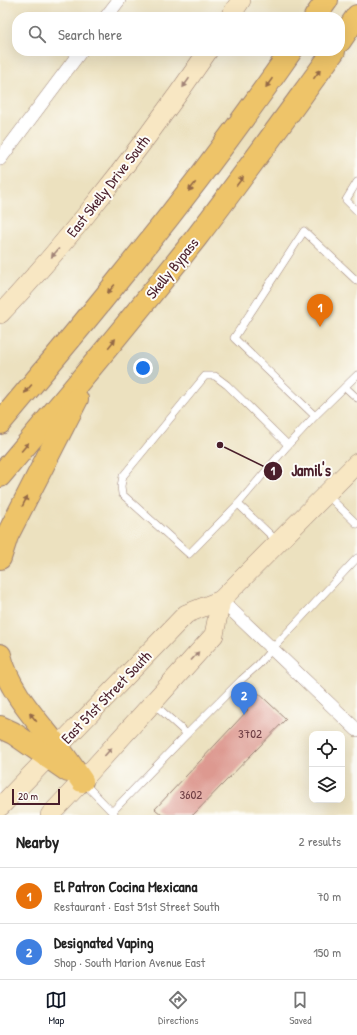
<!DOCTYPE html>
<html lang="en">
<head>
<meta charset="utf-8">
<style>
  body { margin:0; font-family:"Patrick Hand",sans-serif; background:#f6f6f6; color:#222 }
  .controls { position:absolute; right:12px; bottom:12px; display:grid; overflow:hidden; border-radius:8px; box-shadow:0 4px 16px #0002 }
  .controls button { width:36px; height:36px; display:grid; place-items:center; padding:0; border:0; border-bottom:1px solid #e0e0e0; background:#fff; color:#222; font:20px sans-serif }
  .scale { position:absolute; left:12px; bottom:10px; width:48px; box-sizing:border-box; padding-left:4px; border:2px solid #4a1f2b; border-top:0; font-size:11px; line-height:14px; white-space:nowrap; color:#4a1f2b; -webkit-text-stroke:3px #fdfcf7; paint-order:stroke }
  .you { position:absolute; left:143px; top:368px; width:14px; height:14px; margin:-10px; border:3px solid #fff; border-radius:50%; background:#1a73e8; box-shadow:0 0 0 6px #1a73e833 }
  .badge { display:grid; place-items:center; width:26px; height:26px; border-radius:50%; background:#111827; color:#fff; font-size:13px; font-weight:700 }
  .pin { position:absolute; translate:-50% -33px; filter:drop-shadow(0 1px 2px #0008) }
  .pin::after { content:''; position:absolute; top:21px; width:14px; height:12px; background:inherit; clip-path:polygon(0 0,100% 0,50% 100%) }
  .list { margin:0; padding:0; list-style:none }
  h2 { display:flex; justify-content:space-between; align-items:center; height:52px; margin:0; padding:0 16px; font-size:17px }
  h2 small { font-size:13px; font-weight:400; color:#767676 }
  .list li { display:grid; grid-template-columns:26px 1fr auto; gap:12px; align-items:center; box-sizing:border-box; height:56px; padding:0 16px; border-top:1px solid #e0e0e0 }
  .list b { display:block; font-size:15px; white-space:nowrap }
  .list p { margin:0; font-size:13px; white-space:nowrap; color:#767676 }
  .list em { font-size:13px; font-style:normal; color:#767676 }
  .icon { flex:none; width:22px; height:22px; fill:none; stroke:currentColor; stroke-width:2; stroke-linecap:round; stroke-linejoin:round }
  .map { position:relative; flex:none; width:357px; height:815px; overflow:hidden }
  .search { position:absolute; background:#fff; box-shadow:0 4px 16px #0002; left:12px; right:12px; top:12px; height:44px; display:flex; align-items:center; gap:10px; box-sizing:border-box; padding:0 14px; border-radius:16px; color:#767676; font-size:15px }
  .sheet { height:164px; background:#fff }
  nav { display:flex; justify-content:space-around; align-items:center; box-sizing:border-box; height:56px; border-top:1px solid #e0e0e0; background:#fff; font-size:11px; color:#767676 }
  nav a { display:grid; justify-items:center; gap:2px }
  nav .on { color:#111827 }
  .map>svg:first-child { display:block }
  .building { fill:#dd9990 }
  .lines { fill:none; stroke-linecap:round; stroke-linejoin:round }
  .lane-casing { stroke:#9b8075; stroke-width:8 }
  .street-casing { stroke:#9b8075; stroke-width:14 }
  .secondary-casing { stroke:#9b8075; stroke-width:20 }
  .highway-casing { stroke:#9b8075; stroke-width:24 }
  .lane { stroke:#fff; stroke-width:7 }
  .street { stroke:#fff; stroke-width:13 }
  .secondary { stroke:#f8e7c3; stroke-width:19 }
  .highway { stroke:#eec469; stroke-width:22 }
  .oneway { fill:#946947 }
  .oneway2 { fill:#a18377 }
  .labels { text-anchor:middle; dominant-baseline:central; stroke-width:4; stroke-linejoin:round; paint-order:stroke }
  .number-label { font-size:13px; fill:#6f3e44 }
  .street-label { font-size:15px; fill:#4a1f2b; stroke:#fdfcf7 }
  .leader { fill:none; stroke:#4a1f2b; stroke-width:1.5 }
  .callout-dot { fill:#4a1f2b; stroke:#fdfcf7; stroke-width:1.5 }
  .mark-label { font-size:12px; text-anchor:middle; font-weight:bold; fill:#fff }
  .callout-label { font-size:16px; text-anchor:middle; font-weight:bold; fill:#4a1f2b; stroke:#fdfcf7; stroke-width:4; stroke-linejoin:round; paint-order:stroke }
</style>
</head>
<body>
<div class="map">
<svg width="357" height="815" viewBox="0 0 357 815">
  <rect width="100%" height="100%" fill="#fdfcf7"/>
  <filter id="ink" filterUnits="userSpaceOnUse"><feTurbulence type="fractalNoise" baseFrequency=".025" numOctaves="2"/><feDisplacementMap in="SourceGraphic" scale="8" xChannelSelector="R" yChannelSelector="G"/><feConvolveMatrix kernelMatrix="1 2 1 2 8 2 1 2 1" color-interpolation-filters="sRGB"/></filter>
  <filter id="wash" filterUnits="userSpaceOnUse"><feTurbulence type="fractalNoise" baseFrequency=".012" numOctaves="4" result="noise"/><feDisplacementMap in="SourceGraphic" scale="16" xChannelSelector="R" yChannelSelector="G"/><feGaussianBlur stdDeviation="0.9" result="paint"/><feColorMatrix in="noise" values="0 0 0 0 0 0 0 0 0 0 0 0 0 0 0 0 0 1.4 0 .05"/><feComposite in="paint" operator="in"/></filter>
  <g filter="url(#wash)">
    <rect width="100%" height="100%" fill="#ece1bf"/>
    <g id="blocks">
      <path class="building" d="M252,687L286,719L193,815H162L155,809L248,710L239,701Z"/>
    </g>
  </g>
  <g filter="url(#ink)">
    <use href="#blocks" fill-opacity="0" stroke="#9b8075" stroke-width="1"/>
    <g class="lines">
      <g class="lane-casing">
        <g id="lane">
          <path d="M357,182L346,200L357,211"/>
          <path d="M357,281L304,231L234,338L315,416L357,375"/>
          <path d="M205,376H215L227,385L288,445L238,504L189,554L122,494L121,486L123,476Z"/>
          <path d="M345,387L357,398"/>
          <path d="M288,445L315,416"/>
          <path d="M326,494L357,524"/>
          <path d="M238,504L277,541"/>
          <path d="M153,703L187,734"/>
          <path d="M83,782L115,815"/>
          <path d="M112,812L187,734L241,680L258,665L272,649L357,558"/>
        </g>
      </g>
      <g class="street-casing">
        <g id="street">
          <path d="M106,17L119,0"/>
          <path d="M0,159L81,51"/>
          <path d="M221,600L357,730"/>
        </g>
      </g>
      <g class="secondary-casing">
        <g id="secondary">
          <path d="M230,17L241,0"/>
          <path d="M0,314C30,283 58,249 86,215C129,162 169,108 208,51"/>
          <path d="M0,807L186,614L221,600L357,463"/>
          <path d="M50,815L82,781L214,635L221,600"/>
        </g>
      </g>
      <g class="highway-casing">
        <g id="highway">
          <path d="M315,17L327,0"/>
          <path d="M340,41L357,16"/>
          <path d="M0,423C40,375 81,327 120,278C180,204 237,129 291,51"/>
          <path d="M0,476C66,398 132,319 196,238C243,177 288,114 334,51"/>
          <path d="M0,558L7,536L77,399"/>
          <path d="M0,655C8,690 36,719 57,746C66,757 74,770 82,781"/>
          <path d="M0,727L13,733L68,771"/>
        </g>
      </g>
      <use href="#lane" class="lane"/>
      <use href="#street" class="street"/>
      <use href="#secondary" class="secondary"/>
      <use href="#highway" class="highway"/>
    </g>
    <defs><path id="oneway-solid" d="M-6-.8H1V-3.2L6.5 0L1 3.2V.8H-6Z"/></defs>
    <g class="oneway">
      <use href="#oneway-solid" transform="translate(317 74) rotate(-54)"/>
      <use href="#oneway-solid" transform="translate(269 83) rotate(125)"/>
      <use href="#oneway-solid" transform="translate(240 181) rotate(-53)"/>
      <use href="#oneway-solid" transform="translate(192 187) rotate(128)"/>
      <use href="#oneway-solid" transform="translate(111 289) rotate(130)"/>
      <use href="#oneway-solid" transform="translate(112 343) rotate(-51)"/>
      <use href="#oneway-solid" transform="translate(28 389) rotate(130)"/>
      <use href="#oneway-solid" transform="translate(25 447) rotate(-50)"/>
      <use href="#oneway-solid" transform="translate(25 501) rotate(-63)"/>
      <use href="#oneway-solid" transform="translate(33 717) rotate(-129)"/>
    </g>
    <g class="oneway2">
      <use href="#oneway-solid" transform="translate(186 83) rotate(125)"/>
      <use href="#oneway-solid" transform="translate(55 253) rotate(131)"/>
      <use href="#oneway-solid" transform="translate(195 656) rotate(-48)"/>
      <use href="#oneway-solid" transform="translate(108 752) rotate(-48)"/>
    </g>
  </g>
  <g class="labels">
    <g class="number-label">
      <text x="250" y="733">3702</text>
      <text x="191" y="794">3602</text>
    </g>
    <g class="street-label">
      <text transform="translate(108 186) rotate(-52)">East Skelly Drive South</text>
      <text transform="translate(172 268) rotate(-51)">Skelly Bypass</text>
      <text transform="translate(106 697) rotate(-46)">East 51st Street South</text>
    </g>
  </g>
  <path class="leader" d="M220 445L273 471"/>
  <g class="callout-dot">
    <circle cx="220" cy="445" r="4"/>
    <circle cx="273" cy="471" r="10"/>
  </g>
  <g class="mark-label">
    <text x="273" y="475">1</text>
  </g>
  <g class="callout-label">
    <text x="311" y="476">Jamil's</text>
  </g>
</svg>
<div class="controls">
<button><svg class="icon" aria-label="locate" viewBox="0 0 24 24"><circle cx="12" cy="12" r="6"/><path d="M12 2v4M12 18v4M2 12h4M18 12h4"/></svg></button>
<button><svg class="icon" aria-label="layers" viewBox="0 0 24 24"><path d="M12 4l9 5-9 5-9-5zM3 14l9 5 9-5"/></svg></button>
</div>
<div class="scale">20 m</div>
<div class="you"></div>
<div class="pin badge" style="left:320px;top:327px;background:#e8710a">1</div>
<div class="pin badge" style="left:244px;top:715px;background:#3f7fe0">2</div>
<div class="search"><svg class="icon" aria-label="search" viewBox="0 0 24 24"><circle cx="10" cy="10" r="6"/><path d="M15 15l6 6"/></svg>Search here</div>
</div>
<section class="sheet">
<h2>Nearby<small>2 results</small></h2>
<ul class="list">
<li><span class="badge" style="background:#e8710a">1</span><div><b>El Patron Cocina Mexicana</b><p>Restaurant · East 51st Street South</p></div><em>70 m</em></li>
<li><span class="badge" style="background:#3f7fe0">2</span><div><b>Designated Vaping</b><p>Shop · South Marion Avenue East</p></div><em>150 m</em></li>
</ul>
</section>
<nav>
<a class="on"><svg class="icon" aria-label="map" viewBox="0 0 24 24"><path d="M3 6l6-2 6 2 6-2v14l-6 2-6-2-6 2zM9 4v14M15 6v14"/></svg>Map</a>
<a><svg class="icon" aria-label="directions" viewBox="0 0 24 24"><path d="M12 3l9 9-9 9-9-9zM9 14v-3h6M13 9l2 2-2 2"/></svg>Directions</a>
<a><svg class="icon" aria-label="saved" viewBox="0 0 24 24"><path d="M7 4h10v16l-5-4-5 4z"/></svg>Saved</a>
</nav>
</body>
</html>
